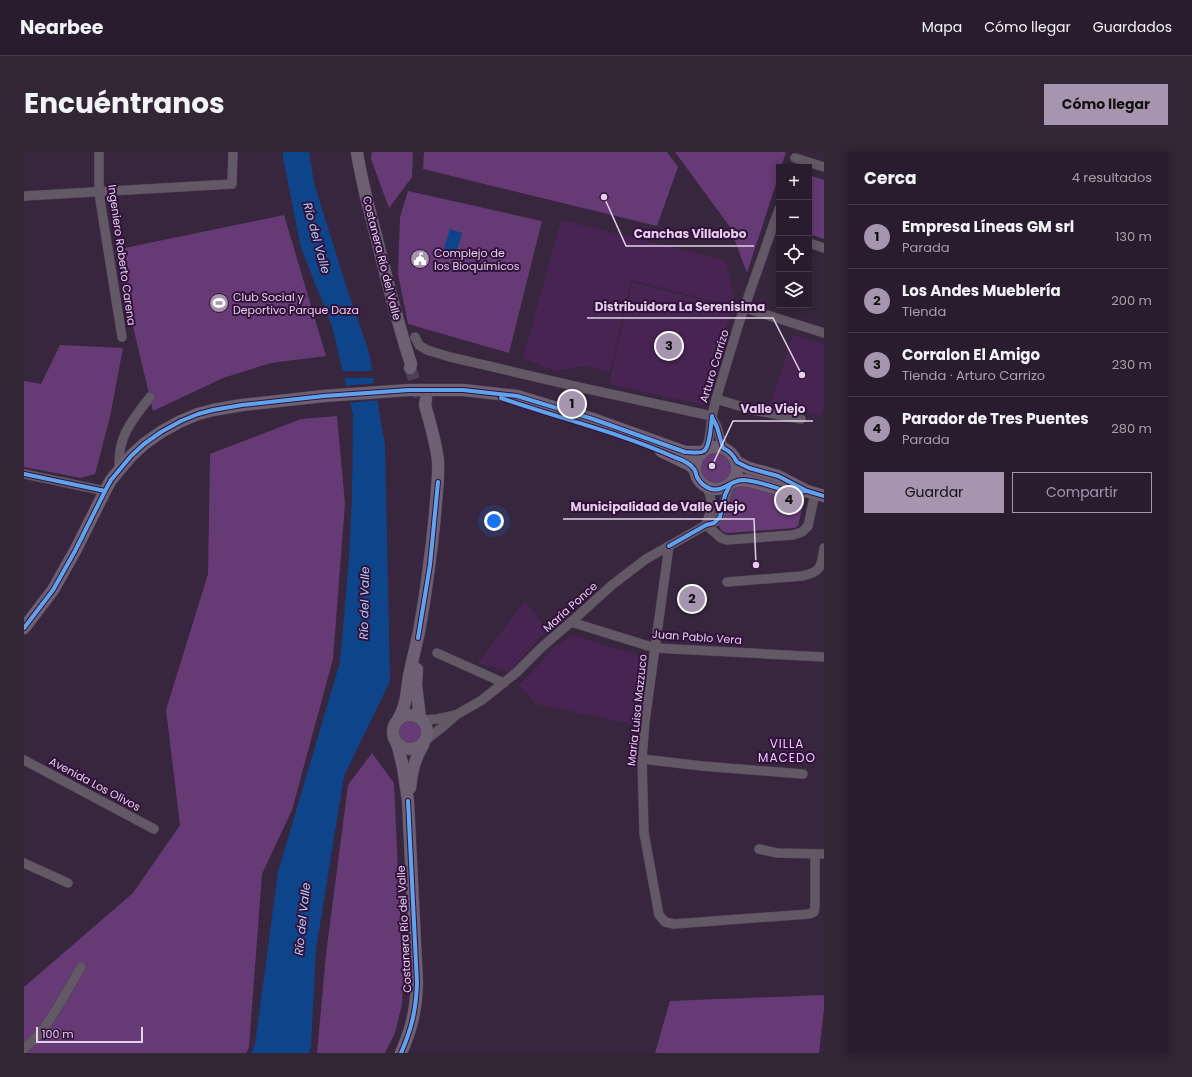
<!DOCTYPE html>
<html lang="es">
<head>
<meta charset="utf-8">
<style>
  body { margin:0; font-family:Poppins,sans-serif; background:#312536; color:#f1f3f6 }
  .controls { position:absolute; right:12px; top:12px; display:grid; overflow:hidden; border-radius:0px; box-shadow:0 2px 10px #0003 }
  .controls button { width:36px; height:36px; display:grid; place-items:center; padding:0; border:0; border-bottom:1px solid #453a4a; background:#291c2e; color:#f1f3f6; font:20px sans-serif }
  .scale { position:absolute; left:12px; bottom:10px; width:107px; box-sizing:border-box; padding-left:4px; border:2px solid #e4d0eb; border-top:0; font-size:11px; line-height:14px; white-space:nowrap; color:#e4d0eb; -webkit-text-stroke:3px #32123c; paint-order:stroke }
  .you { position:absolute; left:470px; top:369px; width:14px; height:14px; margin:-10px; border:3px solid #fff; border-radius:50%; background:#1a73e8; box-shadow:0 0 0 6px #1a73e833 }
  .badge { display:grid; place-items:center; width:26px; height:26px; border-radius:50%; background:#a794ae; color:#111; font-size:13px; font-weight:700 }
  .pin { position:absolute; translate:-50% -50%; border:2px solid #fff; box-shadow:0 1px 4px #0006 }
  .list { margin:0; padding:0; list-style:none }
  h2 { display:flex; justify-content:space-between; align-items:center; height:52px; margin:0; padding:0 16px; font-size:17px }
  h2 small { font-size:13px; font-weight:400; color:#a5a1aa }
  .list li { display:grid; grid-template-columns:26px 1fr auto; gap:12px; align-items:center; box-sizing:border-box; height:64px; padding:0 16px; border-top:1px solid #453a4a }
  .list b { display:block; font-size:15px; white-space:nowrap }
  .list p { margin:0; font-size:13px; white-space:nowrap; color:#a5a1aa }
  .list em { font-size:13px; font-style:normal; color:#a5a1aa }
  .actions { display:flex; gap:8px; padding:12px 16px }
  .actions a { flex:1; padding:9px 0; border:1px solid #a794ae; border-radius:0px; text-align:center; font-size:14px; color:#a794ae }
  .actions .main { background:#a794ae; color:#111 }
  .icon { flex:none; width:22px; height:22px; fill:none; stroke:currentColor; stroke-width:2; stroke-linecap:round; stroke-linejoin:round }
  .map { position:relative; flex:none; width:800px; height:901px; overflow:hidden; border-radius:0px }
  header { display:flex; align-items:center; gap:24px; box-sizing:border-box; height:56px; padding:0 20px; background:#291c2e; border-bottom:1px solid #453a4a }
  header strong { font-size:19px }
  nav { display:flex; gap:22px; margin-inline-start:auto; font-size:14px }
  .intro { display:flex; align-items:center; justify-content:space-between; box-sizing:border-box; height:96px; padding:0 24px }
  h1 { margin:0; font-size:28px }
  .button { padding:10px 18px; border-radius:0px; background:#a794ae; color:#111; font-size:14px; font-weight:700 }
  main { display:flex; gap:24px; padding:0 24px }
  aside { flex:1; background:#291c2e; border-radius:0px; box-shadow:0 2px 10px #0003 }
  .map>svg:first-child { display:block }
  .built { fill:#472452 }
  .green { fill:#663a75 }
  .water { fill:#0e458a }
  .pier { fill:#37263d }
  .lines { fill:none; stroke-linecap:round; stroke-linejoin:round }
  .major-tunnel { stroke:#514057; stroke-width:12; stroke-dasharray:12 6; stroke-linecap:butt }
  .minor-casing { stroke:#524357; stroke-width:10 }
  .major-casing { stroke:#524357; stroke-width:13 }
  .minor { stroke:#625866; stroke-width:9 }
  .major { stroke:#6d6072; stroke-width:12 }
  .cycleway-casing { stroke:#32123c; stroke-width:6 }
  .cycleway { stroke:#60a3ed; stroke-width:4 }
  .labels { text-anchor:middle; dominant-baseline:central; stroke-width:4; stroke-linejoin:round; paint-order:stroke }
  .poi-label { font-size:11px; fill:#e4d0eb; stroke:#32123c; text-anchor:start }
  .street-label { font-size:11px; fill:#e4d0eb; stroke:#32123c }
  .water-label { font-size:12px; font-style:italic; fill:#afcdf6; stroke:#32123c }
  .neighbourhood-label { font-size:12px; letter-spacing:1px; fill:#eec8fd; stroke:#32123c }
  .leader { fill:none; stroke:#e4d0eb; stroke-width:1.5 }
  .callout-dot { fill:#e4d0eb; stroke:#32123c; stroke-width:1.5 }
  .callout-label { font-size:12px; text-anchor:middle; font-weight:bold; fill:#e4d0eb; stroke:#32123c; stroke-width:4; stroke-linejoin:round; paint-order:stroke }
</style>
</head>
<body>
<header>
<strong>Nearbee</strong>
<nav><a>Mapa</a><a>Cómo llegar</a><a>Guardados</a></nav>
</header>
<div class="intro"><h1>Encuéntranos</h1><a class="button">Cómo llegar</a></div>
<main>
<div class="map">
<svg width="800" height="901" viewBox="0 0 800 901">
  <rect width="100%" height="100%" fill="#37263d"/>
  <g class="built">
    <path d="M537,68L701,108L712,155L607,128L586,220L560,214L532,219L499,206Z"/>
    <path d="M608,130L708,156L679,253L585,232Z"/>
    <path d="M769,183L800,192V256L798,264L746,253Z"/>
    <path d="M501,449L523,478L486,519L454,511Z"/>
    <path d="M548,483L623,506L609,572L512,552L495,533L533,493Z"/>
  </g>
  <g class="green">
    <path d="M348,0H389L388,25L365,56L347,7Z"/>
    <path d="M400,0H643L654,15L633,74L399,17Z"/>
    <path d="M651,0H762L757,15H755V23L723,121L706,75Z"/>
    <path d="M785,23L800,28V87L785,82Z"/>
    <path d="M384,39L518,69L485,201L384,172L374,122L376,65Z"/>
    <path d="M260,63L302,204L247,211L199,226L129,259L91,98Z"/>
    <path d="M36,193L99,196L86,265L71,322L57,326L0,315V229L17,232Z"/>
    <path d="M313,264L321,351L309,507L268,658L238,722L225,895L222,901H0V835L109,741L156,673L142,558L184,422L186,302L277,267Z"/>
    <circle cx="692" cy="316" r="16"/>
    <path d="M718,330L753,343L775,349L778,352V357L774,374L771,376L705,381C700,381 696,379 695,373L707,337Z"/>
    <circle cx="386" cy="581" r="14"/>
    <path d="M348,601L370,631L379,828L378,852L371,881L361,901H293L302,802L324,633Z"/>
    <path d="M800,843V857L795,901H631L646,849Z"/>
  </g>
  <g class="water">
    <path d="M259,0H285L290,31L322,134L345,200L361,293L366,529L320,624L292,797L287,893L285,901H227L231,893L254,720L316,510L325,407L328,346L329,263L308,174L277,96L259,6Z"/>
    <path d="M426,77L438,81L431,106L418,103Z"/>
  </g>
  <g class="pier">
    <path d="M316,219H350L351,226H318Z"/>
    <path d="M352,231L355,248L324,251L320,234Z"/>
  </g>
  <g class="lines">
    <path class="major-tunnel" d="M386,216L397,247"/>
    <g class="minor-casing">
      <g id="minor">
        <path d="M75,0V39L77,54L98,185"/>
        <path d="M771,6L800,15"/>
        <path d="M0,44L208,32L209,0"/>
        <path d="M785,91L800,96"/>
        <path d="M721,156L800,181"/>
        <path d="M391,185L395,193L403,198L426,205L559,236L688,264"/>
        <path d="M692,247L729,258L777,267"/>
        <path d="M688,266L693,275L699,296"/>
        <path d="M681,298L685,288L688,264L692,247L715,171L755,57"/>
        <path d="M95,318C95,312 95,305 96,299C99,278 113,262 126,245"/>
        <path d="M0,322L81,339"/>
        <path d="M682,373L697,386L703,388L769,383L778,380L784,374L791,341"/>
        <path d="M682,373C688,355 690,354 683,335"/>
        <path d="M645,394L621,569L618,607L620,681L635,763L641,770L650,772L785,762L790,760L791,755V702"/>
        <path d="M703,430L778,424C798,420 797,414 800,396"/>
        <path d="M547,470L631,496L800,505"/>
        <path d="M413,501L480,531"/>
        <path d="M398,568L413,567L432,563"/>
        <path d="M402,588L421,573L432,563L458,548L493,520L519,494L547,470L588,433L622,407L682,373C685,372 688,372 691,370C699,363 701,343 706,333"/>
        <path d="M618,607L678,614L779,622"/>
        <path d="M0,608L130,677"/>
        <path d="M735,697L753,701L800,702"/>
        <path d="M0,711L44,731"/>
        <path d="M0,897C5,892 11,887 16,881C32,861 44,837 57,815"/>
      </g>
    </g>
    <g class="major-casing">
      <g id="major">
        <path d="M333,0C337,28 345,56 352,84C363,127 373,170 387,212L386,216"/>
        <circle cx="692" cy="316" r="21"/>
        <path d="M637,299L666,313L671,318"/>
        <path d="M713,310L725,316L754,324L783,339L800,344"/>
        <path d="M708,330L717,328L725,329L770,341L783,339"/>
        <path d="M0,476L29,438L51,399L81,339L87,328L107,304L120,292L137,280L157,269L174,262L189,258L218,253L300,244L385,238H439L493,244L569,267L661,300H679"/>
        <path d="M393,517L392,533L396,566"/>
        <circle cx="386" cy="580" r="17"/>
        <path d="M374,568C384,550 382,538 386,519C389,506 392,493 395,480C402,441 407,403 411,363C412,345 415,327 414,309C412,290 406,271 401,253L402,247"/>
        <path d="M373,591L379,615L384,649L393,831C392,858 388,876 377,901"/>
        <path d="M386,636C388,619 390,608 399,593"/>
      </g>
    </g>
    <use href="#minor" class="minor"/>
    <use href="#major" class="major"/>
    <g class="cycleway-casing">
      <g id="cycleway">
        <path d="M477,246C534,266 594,280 650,305C656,307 666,311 670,317C672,319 672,323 673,325C676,331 681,335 687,337C699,340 706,329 718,328C731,328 746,334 759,338C763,339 767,340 771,340C775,340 779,339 783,339"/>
        <path d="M689,267L693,275L699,296C706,299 710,304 713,310L725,316L754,324L783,339L800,344"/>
        <path d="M0,322L81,339"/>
        <path d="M645,394L682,373L690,371L696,365L701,343L706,333"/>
        <path d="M0,476L29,438L51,399L81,339L87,328L107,304L120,292L137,280L157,269L174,262L189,258L218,253L300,244L385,238H439L493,244L569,267L661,300C666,300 676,302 680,299C686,295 687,272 688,264"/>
        <path d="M394,486L406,413L414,330"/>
        <path d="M377,901C388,876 392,858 393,831L384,649"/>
      </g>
    </g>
    <use href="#cycleway" class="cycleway"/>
  </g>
  <defs>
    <g id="civic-disc" transform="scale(1)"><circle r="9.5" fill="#a794ae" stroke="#32123c"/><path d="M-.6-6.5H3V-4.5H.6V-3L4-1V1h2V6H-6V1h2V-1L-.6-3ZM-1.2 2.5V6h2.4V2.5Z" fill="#fff"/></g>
    <g id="stadium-disc" transform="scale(1)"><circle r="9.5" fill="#a794ae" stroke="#32123c"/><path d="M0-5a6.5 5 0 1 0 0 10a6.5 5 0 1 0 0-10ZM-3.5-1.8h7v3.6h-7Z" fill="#fff"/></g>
  </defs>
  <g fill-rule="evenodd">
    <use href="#civic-disc" x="396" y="107"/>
    <use href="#stadium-disc" x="195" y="151"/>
  </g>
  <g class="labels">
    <g class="poi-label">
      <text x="410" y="101">Complejo de<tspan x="410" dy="13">los Bioquímicos</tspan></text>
      <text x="209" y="145">Club Social y<tspan x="209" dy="13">Deportivo Parque Daza</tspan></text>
    </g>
    <g class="street-label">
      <text transform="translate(98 103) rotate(82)">Ingeniero Roberto Carena</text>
      <text transform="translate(358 106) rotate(76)">Costanera Río del Valle</text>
      <text transform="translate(690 214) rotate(-73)">Arturo Carrizo</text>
      <text transform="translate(546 455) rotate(-42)">María Ponce</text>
      <text transform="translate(673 485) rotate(4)">Juan Pablo Vera</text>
      <text transform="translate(613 558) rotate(-84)">Maria Luisa Mazzuco</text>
      <text transform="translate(71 632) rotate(28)">Avenida Los Olivos</text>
      <text transform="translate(380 777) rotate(-93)">Costanera Río del Valle</text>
    </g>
    <g class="water-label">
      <text transform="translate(293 86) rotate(75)">Río del Valle</text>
      <text transform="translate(340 451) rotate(-89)">Río del Valle</text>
      <text transform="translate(278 767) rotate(-84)">Río del Valle</text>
    </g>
    <g class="neighbourhood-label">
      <text x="763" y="591">VILLA<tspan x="763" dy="14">MACEDO</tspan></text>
    </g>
  </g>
  <path class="leader" d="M580 45L602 94H730M778 223L749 166H563M688 314L709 269H789M732 413L730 367H539"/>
  <g class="callout-dot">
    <circle cx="580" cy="45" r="4"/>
    <circle cx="778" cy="223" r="4"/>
    <circle cx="688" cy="314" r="4"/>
    <circle cx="732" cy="413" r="4"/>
  </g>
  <g class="callout-label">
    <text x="666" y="86">Canchas Villalobo</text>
    <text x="656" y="159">Distribuidora La Serenisima</text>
    <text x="749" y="261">Valle Viejo</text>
    <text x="634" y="359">Municipalidad de Valle Viejo</text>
  </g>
</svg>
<div class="controls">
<button>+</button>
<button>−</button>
<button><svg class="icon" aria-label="locate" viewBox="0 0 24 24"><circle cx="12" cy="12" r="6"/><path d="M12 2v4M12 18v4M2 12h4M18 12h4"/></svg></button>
<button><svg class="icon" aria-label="layers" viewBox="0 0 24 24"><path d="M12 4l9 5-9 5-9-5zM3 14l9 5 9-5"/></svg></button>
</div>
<div class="scale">100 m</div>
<div class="you"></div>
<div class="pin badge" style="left:548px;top:252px">1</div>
<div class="pin badge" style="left:668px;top:447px">2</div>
<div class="pin badge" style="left:645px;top:194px">3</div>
<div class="pin badge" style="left:765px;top:348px">4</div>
</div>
<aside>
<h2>Cerca<small>4 resultados</small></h2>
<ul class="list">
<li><span class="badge">1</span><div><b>Empresa Líneas GM srl</b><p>Parada</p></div><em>130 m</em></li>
<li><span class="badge">2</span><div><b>Los Andes Mueblería</b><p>Tienda</p></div><em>200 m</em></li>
<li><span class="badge">3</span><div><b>Corralon El Amigo</b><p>Tienda · Arturo Carrizo</p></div><em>230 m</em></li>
<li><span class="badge">4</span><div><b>Parador de Tres Puentes</b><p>Parada</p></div><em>280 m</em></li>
</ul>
<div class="actions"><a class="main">Guardar</a><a>Compartir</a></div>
</aside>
</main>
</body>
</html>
